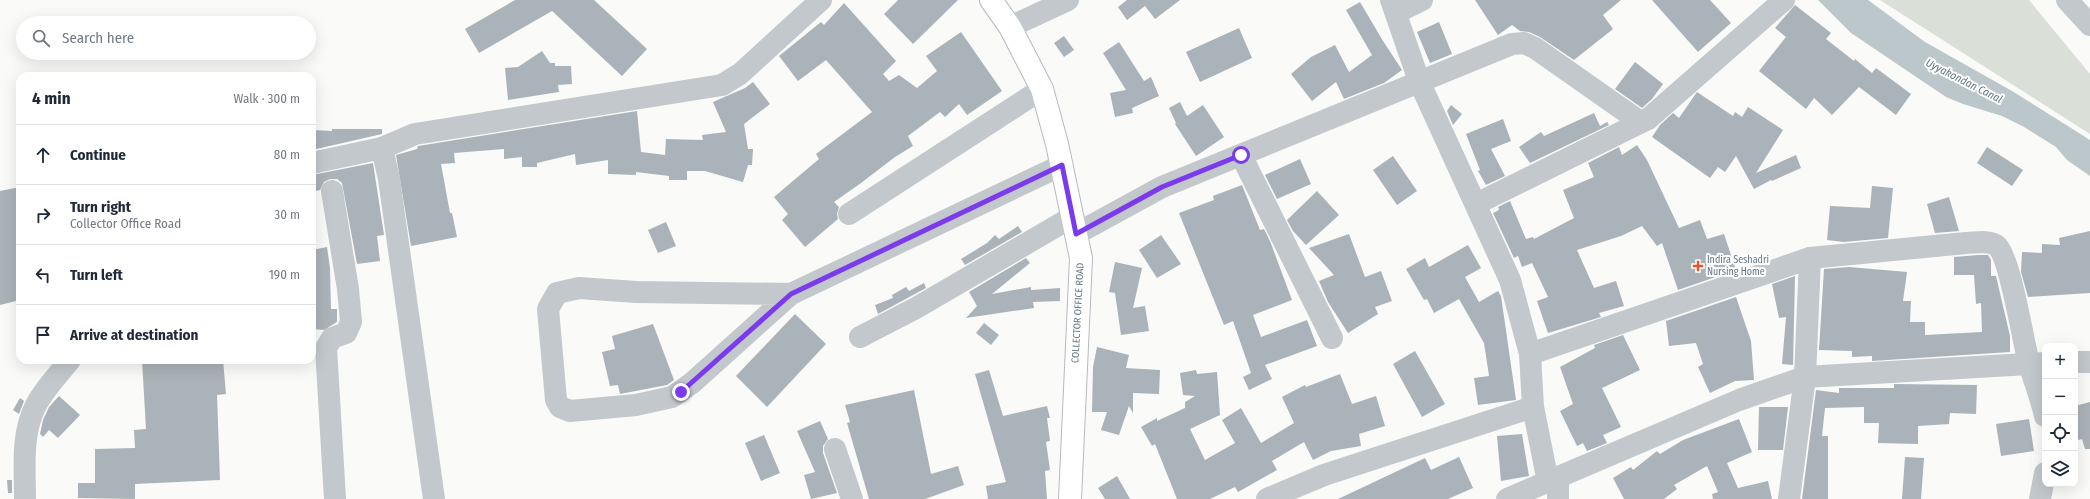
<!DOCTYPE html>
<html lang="en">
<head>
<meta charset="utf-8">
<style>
  body { margin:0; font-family:"Fira Sans Condensed",sans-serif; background:#f6f6f7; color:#1f2937 }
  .controls { position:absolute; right:12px; bottom:12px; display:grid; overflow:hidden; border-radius:8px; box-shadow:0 4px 16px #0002 }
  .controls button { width:36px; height:36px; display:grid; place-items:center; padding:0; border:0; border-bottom:1px solid #e0e1e3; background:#fff; color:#1f2937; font:20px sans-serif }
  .stop { position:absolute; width:12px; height:12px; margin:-9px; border:3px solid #7c3aed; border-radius:50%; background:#fff }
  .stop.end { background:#7c3aed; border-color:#fff; box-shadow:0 1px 4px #0008 }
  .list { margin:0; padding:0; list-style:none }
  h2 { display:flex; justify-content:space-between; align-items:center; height:52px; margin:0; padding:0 16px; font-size:17px }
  h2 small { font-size:13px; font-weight:400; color:#747a83 }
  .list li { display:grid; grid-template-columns:26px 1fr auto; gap:12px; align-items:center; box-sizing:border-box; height:60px; padding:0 16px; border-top:1px solid #e0e1e3 }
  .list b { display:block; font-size:15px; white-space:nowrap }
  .list p { margin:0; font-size:13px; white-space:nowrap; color:#747a83 }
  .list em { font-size:13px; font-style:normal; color:#747a83 }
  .icon { flex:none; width:22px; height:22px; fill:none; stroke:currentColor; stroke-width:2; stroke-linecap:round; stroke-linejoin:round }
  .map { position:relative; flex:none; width:2090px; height:499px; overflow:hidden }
  .search { position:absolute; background:#fff; box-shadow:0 4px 16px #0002; left:16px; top:16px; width:300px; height:44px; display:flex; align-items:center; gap:10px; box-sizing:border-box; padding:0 14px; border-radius:22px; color:#747a83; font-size:15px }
  .panel { position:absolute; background:#fff; box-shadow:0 4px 16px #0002; left:16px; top:72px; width:300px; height:292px; border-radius:12px }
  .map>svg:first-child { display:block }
  .green { fill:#dadfd7 }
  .water { fill:#bbc7cb }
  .building { fill:#aab3b9 }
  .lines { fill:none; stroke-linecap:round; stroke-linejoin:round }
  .major-casing { stroke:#b5babe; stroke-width:24 }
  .minor { stroke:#c3c8cc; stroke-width:22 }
  .major { stroke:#fff; stroke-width:22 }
  .route { stroke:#7c3aed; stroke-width:5 }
  .poi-dot { fill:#e4572e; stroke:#fff; stroke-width:1.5 }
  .labels { text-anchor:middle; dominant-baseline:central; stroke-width:4; stroke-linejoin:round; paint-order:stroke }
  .poi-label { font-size:10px; fill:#657683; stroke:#fff; text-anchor:start }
  .street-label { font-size:10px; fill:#657683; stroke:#fff }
  .water-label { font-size:11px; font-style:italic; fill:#60757c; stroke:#fff }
</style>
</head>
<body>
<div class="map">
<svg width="2090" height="499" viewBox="0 0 2090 499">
  <rect width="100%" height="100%" fill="#fafaf8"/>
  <path class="green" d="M1880,0H2029L2090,74V134Z"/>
  <path class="water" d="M1818,0H1868L1925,42L2012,91L2090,140V176L2067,160L2056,147L2024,127L2002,116L1963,104L1946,97L1851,33Z"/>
  <g class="building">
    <path d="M515,0H594L647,49L622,76L552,11L479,53L465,29Z"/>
    <path d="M898,0H958L913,44L884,14Z"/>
    <path d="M1127,0H1180L1155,19L1145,6L1127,20L1118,7Z"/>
    <path d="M1475,0H1621L1603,15L1613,29L1574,60L1540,37L1529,32L1520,31L1512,25L1498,35Z"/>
    <path d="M1652,0H1710L1731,23L1698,52Z"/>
    <path d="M1360,2L1383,41L1402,70L1384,83L1344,99L1336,82L1312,101L1291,74L1311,57L1335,45L1349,72L1372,55L1346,10Z"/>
    <path d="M844,3L896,61L883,74L889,81L899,75L917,88L937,71L926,56L961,32L1002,91L967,115L959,104L945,117L940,112L908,136L913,146L895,157L861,183L834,202L839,207L837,214L838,219L805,247L782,220L788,214L774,197L819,159L816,154L872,112L826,60L798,81L779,56L821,22L824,25Z"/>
    <path d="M1795,5L1831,33L1826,39L1854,61L1855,59L1872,73L1876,68L1911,94L1896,115L1859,87L1832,115L1814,98L1806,109L1759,71L1786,37L1775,28Z"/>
    <path d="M1439,22L1452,54L1430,63L1417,32Z"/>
    <path d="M1239,28L1252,58L1200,82L1186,52Z"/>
    <path d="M1064,36L1074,50L1064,57L1054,43Z"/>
    <path d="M1119,42L1144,81L1151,77L1159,96L1132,108L1133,113L1115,117L1110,93L1126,90L1103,53Z"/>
    <path d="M542,51L550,63H555V66H571L572,84L558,85L559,92L508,100L505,68L518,67Z"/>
    <path d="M1635,62L1663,84L1652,99L1642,108L1615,89Z"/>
    <path d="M753,82L770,104L744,124L748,149H753L752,165H748L743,182L705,171H687V180H669V176L636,172V175L608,174V160L576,165L575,154L537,163V167H522V157L504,159V149L454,153L455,163L441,164L450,213H452L457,237L411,246L396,155L417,149L418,146L637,111L641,152L665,155L666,139L703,140L702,135L726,132L713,102L745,88Z"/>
    <path d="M1697,92L1733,116L1735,112L1742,117L1748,107L1783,130L1756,173L1796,155L1801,168L1772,181L1771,180L1754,189L1736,156L1725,172L1718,167L1710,178L1652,137L1660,125L1673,113L1679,118Z"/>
    <path d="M1180,102L1187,116L1203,105L1224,137L1196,156L1175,124L1176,123L1169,108Z"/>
    <path d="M1451,105L1462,114L1453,125L1447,111Z"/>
    <path d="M1594,113L1600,126L1607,122L1609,125L1530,163L1519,147L1541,132L1544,136Z"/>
    <path d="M1503,119L1511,141L1491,149L1505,176L1486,185L1478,171L1480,170L1466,134Z"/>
    <path d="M332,129H382V134L312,150V130L332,131Z"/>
    <path d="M1637,145L1647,160L1679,228L1700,220L1707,239L1724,234L1736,270L1678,290L1662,243L1657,246L1642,226L1621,236L1577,250L1594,288L1616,281L1624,306L1599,313L1601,317L1548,333L1537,301L1548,297L1532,263L1522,267L1518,256L1514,258L1493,213L1499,210L1498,207L1510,201L1526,239L1533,237L1534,239L1574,218L1563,190L1594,177L1588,163L1619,147L1622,155Z"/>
    <path d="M1987,147L2023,170L2012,186L1977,163Z"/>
    <path d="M1393,156L1417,191L1397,205L1373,170Z"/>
    <path d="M1300,159L1311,184L1277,199L1265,175Z"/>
    <path d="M373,163L384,235L377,236L380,261L357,264L342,183L337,179H330L324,182L320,190L312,192V175Z"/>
    <path d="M1242,185L1260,230L1264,229L1270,241L1292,300L1253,315L1261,337L1307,320L1317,346L1265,365L1272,379L1249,390L1243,377L1251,373L1233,321L1224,325L1179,213L1214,200L1213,196Z"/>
    <path d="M1872,186L1893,188L1888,238L1844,242L1827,240L1830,206L1870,208Z"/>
    <path d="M20,187V300L0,305V191Z"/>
    <path d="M1317,191L1339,215L1306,245L1293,231L1287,220Z"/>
    <path d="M1949,197L1959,231L1935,233L1927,204Z"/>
    <path d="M666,222L676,246L658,253L648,230Z"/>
    <path d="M1018,226L1022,232L965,265L961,259L987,243L995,235L999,239Z"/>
    <path d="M2090,231V293L2028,297L2021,272L2022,252L2042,253V244L2060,245L2059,238Z"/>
    <path d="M1349,234L1365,277L1381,271L1392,301L1375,307L1378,314L1348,333L1328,302L1319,281L1334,275L1309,248Z"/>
    <path d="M1161,235L1181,264L1157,278L1139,250Z"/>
    <path d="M1468,245L1481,268L1465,277L1479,302L1498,291L1501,296L1516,400L1478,405L1474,378L1489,376L1484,343L1459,299L1434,313L1427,299L1424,300L1406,269L1425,258L1429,267Z"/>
    <path d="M327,247L330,268L331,309H337V322L324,330L312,329V250Z"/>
    <path d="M1978,255H1988L1991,260V276H1996L2010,336V352L1872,361V356L1852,357V351L1819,350L1824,269L1849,267L1907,272L1903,301H1911L1910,322H1925V335L1982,332L1981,303L1976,304L1974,275H1954V257Z"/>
    <path d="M1026,258L1030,263L992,294L1031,287V290L1060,288V301L1033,302L1034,308L966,318L977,306L969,292Z"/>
    <path d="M1115,262L1142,268L1133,308L1145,306L1149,331L1121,335L1115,293L1109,292Z"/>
    <path d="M1795,276L1793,365L1782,364L1786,317L1779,318L1772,284Z"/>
    <path d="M924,283L926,288L878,314L875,305L893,298L892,295L906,287L909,291Z"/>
    <path d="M1736,297L1751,341L1754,380L1735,381L1710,393L1698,367L1703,364L1696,343L1669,346L1666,321Z"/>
    <path d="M795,314L826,344L767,407L736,376Z"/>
    <path d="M984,323L999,335L991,345L976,333Z"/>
    <path d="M653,324L674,380L667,385L620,394L618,385L610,386L602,352L615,349L612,336Z"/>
    <path d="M1623,335L1640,370L1602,388L1621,427L1603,435L1607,443L1587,451L1583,443L1577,446L1560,411L1573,404L1560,367L1595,348L1594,345Z"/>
    <path d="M1097,347L1129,355L1126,368L1160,370L1159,394L1133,393V413L1129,406L1119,435L1101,430L1107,412H1092L1093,367Z"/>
    <path d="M1415,351L1445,404L1422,417L1393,364Z"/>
    <path d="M142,360H223L226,394L217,395L220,480L135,484V499L78,498V483H95V449L135,448L134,430L146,429Z"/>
    <path d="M989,370L1003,416L1047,406L1050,418H1047L1050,441L1046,442L1050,470L1045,471L1047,499H988L986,486L1006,482L975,374Z"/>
    <path d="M1196,370L1197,374L1217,372L1220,415L1190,429L1205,460L1235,443L1222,420L1241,408L1261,443L1294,423L1282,397L1305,385L1306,387L1340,374L1352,404L1376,396L1385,426L1359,434L1361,446L1331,451L1313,460L1304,442L1272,461L1277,470L1238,492L1235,487L1210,499H1177L1155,444L1152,446L1141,427L1157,418V421L1185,408V402L1195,396L1183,395L1180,373Z"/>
    <path d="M1894,384L1977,385L1976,414L1950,413L1949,424L1918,426V444L1878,443L1879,423H1864V407L1825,408L1822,436H1828V499H1802L1816,390L1839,393V388H1894Z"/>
    <path d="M914,390L931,474L958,466L964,485L925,499H869L847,423L850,422L845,405Z"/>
    <path d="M59,396L80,415L58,438L49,430L43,437L40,434L43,420L49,407Z"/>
    <path d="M20,398L24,401L19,414L13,410Z"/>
    <path d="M2090,402V449H2085L2082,439L2075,441V421L2078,420L2075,406Z"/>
    <path d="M1759,407H1788L1783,450H1758Z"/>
    <path d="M1739,419L1752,452L1727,463L1738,488L1768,481L1772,499H1713L1712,494L1718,492L1707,466L1674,485L1677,489L1664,499H1624L1613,478L1631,467L1633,470L1657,451L1660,454L1683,440Z"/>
    <path d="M2029,419L2034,451L2001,456L1996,424Z"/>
    <path d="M820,421L828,439L823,446V453L837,493L811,499L804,475L815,472L797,431Z"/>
    <path d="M1522,434L1529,476L1501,481L1497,436Z"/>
    <path d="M764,435L780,473L761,481L745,443Z"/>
    <path d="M1459,457L1473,488L1448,499H1338L1425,458L1431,470Z"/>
    <path d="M1905,457L1924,458L1921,499H1902Z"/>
    <path d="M1117,476L1130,499H1105L1098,488Z"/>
    <path d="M7,480H12V493H8Z"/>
  </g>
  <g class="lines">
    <g class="major-casing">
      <path id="major" d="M991,0L1010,27L1042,89L1057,144L1081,258L1070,499"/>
    </g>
    <g class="minor">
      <path d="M1391,0L1419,81L1510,280L1530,354L1533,407L1548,482"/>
      <path d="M2067,0L2090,25"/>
      <path d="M1396,13L1422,0"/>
      <path d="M1010,27L1068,0"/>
      <path d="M382,148L389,179L434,499"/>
      <path d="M1241,155L1332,338"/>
      <path d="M312,163L382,148L415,134L722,85L740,74L821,0"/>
      <path d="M332,191L348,289L351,322L346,333L332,338L326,348L335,499"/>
      <path d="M1476,204L1648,119"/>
      <path d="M849,214L1042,89"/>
      <path d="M1076,234L1162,187L1512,44L1524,43L1535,48L1639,121L1648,119L1784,0"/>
      <path d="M1810,258L1966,243C1975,243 1988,240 1996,245C2010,255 2023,342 2029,363C2034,381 2041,398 2045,416"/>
      <path d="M791,294L692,383L672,397L636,405L570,411L560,407L556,400L548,309L557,293L579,288L636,292L791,294L1062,165"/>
      <path d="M860,337L916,308L1072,217"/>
      <path d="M1530,354L1810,258L1805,377L1789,499"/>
      <path d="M2075,362H2090"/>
      <path d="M835,449L852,499"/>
      <path d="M25,499C25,467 21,434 36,405C44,389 59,374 70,360"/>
      <path d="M1267,499L1324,475L1533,407"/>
      <path d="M1507,499L1739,400L1805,377L2045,363"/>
      <path d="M1558,499V478"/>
      <path d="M2040,499L2045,473"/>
    </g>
    <use href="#major" class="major"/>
  </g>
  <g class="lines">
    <path class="route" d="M681,392L791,294L1062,165L1076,234L1162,187L1241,155"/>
  </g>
  <path class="poi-dot" d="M1696 260h4v4h4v4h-4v4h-4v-4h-4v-4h4z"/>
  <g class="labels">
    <g class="poi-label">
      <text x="1707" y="260">Indira Seshadri<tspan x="1707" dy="12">Nursing Home</tspan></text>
    </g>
    <g class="street-label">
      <text transform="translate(1078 313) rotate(-87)">COLLECTOR OFFICE ROAD</text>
    </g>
    <g class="water-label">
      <text transform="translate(1964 81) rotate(27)">Uyyakondan Canal</text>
    </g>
  </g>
</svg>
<div class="controls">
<button>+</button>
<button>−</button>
<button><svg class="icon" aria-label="locate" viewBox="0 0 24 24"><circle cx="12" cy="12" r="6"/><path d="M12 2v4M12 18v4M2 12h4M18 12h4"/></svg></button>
<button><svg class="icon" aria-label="layers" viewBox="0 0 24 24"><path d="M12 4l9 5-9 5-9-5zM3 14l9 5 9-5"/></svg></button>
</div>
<div class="stop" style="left:1241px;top:155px"></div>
<div class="stop end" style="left:681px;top:392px"></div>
<div class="search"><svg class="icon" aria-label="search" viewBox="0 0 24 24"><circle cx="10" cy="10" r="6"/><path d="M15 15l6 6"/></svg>Search here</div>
<section class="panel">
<h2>4 min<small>Walk · 300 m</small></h2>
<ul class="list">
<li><svg class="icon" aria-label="ahead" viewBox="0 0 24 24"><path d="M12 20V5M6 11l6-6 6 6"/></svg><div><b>Continue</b></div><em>80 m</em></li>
<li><svg class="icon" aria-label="right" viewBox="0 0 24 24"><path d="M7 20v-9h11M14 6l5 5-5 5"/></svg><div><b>Turn right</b><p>Collector Office Road</p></div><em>30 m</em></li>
<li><svg class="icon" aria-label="left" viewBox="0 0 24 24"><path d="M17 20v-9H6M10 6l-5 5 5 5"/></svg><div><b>Turn left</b></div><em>190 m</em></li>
<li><svg class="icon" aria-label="arrive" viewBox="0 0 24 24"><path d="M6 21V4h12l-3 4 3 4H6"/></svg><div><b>Arrive at destination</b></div></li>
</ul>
</section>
</div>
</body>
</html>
